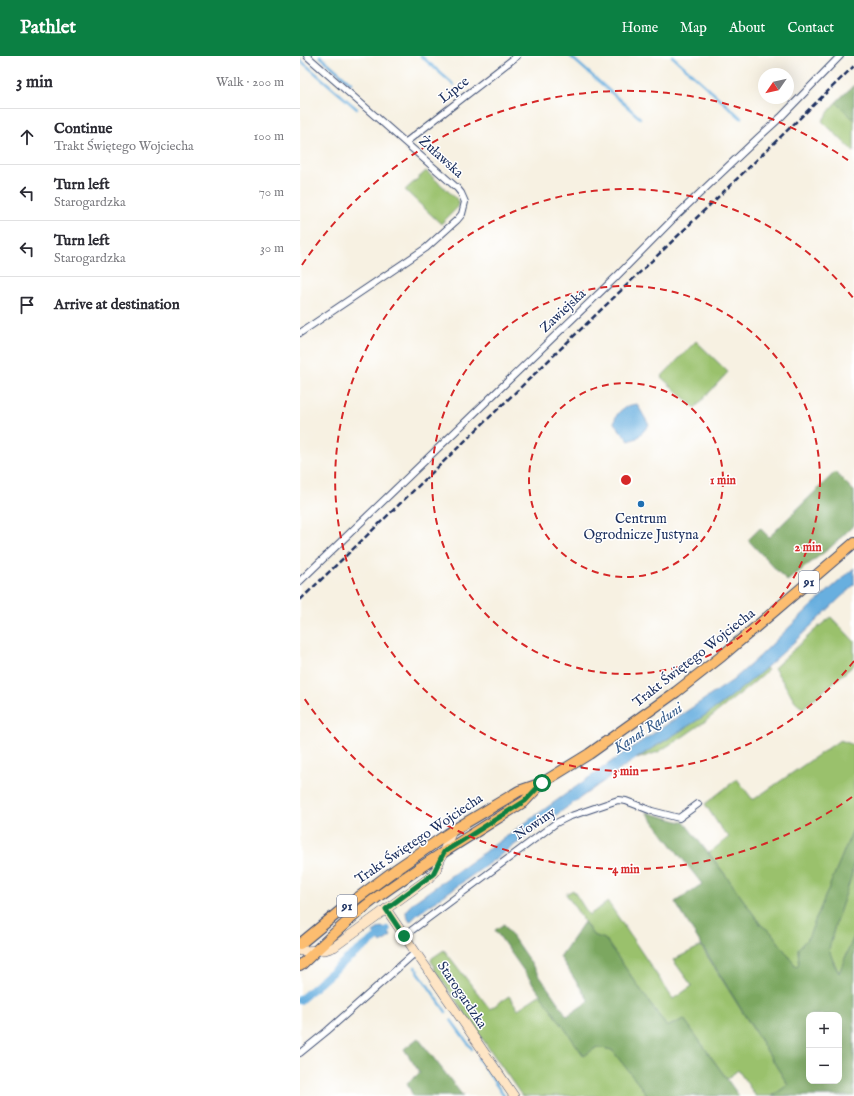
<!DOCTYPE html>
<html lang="en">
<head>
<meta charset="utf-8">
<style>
  body { margin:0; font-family:"IM FELL English",serif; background:#f7f7f7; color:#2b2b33 }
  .controls { position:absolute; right:12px; bottom:12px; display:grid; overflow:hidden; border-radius:8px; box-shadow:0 4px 16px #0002 }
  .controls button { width:36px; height:36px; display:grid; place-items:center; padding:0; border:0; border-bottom:1px solid #e1e1e2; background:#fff; color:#2b2b33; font:20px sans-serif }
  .compass { position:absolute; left:458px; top:12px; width:36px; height:36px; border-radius:50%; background:#fff; box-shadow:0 4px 16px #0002; rotate:236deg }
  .stop { position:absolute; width:12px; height:12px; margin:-9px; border:3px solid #0b8043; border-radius:50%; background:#fff }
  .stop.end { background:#0b8043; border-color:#fff; box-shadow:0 1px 4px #0008 }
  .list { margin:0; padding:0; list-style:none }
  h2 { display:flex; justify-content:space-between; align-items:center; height:52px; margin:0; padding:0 16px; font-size:17px }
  h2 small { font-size:13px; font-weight:400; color:#7c7c81 }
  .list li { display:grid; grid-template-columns:26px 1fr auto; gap:12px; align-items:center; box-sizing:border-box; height:56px; padding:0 16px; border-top:1px solid #e1e1e2 }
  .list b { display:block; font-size:15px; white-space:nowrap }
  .list p { margin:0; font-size:13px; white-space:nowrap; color:#7c7c81 }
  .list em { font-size:13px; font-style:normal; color:#7c7c81 }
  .icon { flex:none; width:22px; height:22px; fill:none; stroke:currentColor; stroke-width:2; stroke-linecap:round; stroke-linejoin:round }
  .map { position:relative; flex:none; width:554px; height:1040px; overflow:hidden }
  header { display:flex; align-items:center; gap:24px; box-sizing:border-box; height:56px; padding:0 20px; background:#0b8043; color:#fff }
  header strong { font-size:19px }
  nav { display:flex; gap:22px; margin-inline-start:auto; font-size:14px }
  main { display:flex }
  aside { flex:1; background:#fff }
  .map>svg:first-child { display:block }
  .green { fill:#9ac16c; stroke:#5a7865 }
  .forest { fill:#7ba760; stroke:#4b6b5f; fill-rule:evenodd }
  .water { fill:#68afdf; stroke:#426f9e }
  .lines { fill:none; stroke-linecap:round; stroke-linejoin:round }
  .stream { stroke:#68afdf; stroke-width:2.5 }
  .canal { stroke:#68afdf; stroke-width:8 }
  .street-casing { stroke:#3c4c72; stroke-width:8 }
  .secondary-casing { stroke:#3c4c72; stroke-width:10 }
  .primary-casing { stroke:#3c4c72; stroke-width:12 }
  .street { stroke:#fff; stroke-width:6 }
  .secondary { stroke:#fee5c5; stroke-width:9 }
  .primary { stroke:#fcbd6f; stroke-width:10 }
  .rail { stroke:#1b2f5e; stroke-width:2.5; stroke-dasharray:6 3; stroke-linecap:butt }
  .route { stroke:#0b8043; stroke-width:5 }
  .ring { fill:none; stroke:#d62828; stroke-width:2; stroke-dasharray:7 5 }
  .poi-dot { fill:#1f6fb2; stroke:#fff; stroke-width:1.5 }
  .labels { text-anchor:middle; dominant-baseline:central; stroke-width:3; stroke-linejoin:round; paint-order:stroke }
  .shield { fill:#fff; stroke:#5f6d8e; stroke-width:1 }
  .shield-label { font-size:13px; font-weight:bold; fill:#1b2f5e }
  .street-label { font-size:14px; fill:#1b2f5e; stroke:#fff }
  .poi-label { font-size:14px; fill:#1b2f5e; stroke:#fff }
  .water-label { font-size:15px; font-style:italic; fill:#365c8b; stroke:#fff }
  .centre { fill:#d62828; stroke:#fff; stroke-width:2 }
  .ring-label { font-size:12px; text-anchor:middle; font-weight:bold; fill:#d62828; stroke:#fff; stroke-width:3; stroke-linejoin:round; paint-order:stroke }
</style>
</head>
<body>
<header>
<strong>Pathlet</strong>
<nav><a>Home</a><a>Map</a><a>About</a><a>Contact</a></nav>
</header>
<main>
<aside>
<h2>3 min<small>Walk · 200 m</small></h2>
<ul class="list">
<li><svg class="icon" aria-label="ahead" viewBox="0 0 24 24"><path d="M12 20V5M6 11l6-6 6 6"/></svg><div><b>Continue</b><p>Trakt Świętego Wojciecha</p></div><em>100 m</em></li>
<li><svg class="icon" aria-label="left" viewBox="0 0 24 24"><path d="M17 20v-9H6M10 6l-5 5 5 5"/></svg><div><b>Turn left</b><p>Starogardzka</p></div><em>70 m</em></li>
<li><svg class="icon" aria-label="left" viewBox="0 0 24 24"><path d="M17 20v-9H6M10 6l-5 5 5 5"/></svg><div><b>Turn left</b><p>Starogardzka</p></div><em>30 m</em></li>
<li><svg class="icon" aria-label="arrive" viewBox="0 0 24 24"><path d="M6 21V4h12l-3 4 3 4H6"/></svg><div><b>Arrive at destination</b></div></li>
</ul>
</aside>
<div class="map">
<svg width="554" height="1040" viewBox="0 0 554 1040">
  <rect width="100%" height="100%" fill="#fff"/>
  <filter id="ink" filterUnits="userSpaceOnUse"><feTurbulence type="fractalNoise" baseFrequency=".025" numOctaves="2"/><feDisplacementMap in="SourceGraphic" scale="8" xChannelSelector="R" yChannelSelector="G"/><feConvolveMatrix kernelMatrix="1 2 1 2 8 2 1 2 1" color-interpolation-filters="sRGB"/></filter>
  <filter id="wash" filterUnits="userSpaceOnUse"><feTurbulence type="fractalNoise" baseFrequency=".012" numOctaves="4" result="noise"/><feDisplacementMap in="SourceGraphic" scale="16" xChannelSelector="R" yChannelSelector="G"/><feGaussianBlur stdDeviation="0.9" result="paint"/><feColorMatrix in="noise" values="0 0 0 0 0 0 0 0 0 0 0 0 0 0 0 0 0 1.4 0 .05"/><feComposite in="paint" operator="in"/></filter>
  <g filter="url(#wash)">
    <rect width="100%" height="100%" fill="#f7f1e2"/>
    <g class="green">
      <path d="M536,46L554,64V96L522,65Z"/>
      <path d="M126,115L159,145L158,151L141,168L105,134Z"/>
      <path d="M396,285L428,316L395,352L361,321Z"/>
      <path d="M531,561L554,585V609L503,652L497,648L474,612L517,572Z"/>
      <path d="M466,612L468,614L451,629L407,664L384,680L358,696L337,703L423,647Z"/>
      <path d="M540,684L554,689V771L508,882L498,893L499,907L498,910L495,909L471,876L461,869L430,825L409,797L429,781L420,771L405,748L437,723L453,744Z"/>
      <path d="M554,806V880L539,917L530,898L529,893L535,869L550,825Z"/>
      <path d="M273,834L289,859L308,846L373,943L392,930L373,904L401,890L488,1029L472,1040H455V1039L438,1014L427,1023L384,963L367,971L305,883L293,879L266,838Z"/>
      <path d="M144,894L190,953L209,940L218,953L241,938L284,1000L297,991L312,994L348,1040H268L266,1039V1040H222L134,913L135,911L131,905L132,902Z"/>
    </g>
    <g class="forest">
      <path d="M554,29V64L536,46Z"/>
      <path d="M535,416L554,435V469L531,491L487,525L448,484L460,472L469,481Z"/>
      <path d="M346,756L381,766H384L430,825L461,869L471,876L495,909L497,910L499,907L498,893L508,882L554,771V806L550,825L535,869L529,893L534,908L539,917L554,880V1040H472L488,1029L375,846L402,828ZM509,959H539V1025H509Z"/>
      <path d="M284,866L293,879L305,883L367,971L384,963L439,1040H348L312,994L297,991L284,1000L195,874L204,868L267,960L289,945L260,901Z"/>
      <path d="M118,982L163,1040H113L107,1027L120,1017L104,993Z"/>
    </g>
    <g class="water">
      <path d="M337,348L349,369L337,382L329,385L314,367C316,355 326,349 337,348Z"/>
      <path d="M554,512V529C517,563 482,600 443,631C408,661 366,682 328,708C258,757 189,808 119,857L110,866C103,855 106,854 114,846L318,701L432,625L459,601L509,552Z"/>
      <path d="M81,871L86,873L91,880L81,887L73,876Z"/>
    </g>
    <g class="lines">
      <g class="stream">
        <path d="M20,0L51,27"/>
        <path d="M121,0L154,29"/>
        <path d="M270,0L340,62"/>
        <path d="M372,0L441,62"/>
        <path d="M0,4L57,53"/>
        <path d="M115,911L146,956"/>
        <path d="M151,964L172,993"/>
        <path d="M178,1002L204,1040"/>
      </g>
      <path class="canal" d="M0,944L46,904L87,874"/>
    </g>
  </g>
  <g filter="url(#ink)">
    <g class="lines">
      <g class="street-casing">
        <g id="street">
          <path d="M106,86L217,0"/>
          <path d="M0,277L126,192L157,164L162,158L165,146L161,137L157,132L7,0"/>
          <path d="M0,525L316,221L379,157L459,81L481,61L540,0"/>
          <path d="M104,880L256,767L268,761L318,744L326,745L352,755L379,762L398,748"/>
          <path d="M0,997L27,975L116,896"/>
        </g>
      </g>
      <g class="secondary-casing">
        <g id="secondary">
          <path d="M86,853L214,1040"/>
          <path d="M0,895L25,894L34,891L129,822L136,814L152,775"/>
        </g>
      </g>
      <g class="primary-casing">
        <g id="primary">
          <path d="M0,888L40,855L95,814L152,775L219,735L242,727L289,698L376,636L422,600L554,487"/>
          <path d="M0,910C23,888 46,865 72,845C121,808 174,778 225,745L240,729"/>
        </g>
      </g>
      <use href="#street" class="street"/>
      <use href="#secondary" class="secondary"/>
      <use href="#primary" class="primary"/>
      <path class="rail" d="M0,544L554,10"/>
    </g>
  </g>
  <g class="lines" filter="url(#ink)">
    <path class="route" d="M104,880L86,853L133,818L144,796L225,745L242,727"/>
  </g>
  <g class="ring">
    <circle cx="326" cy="424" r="97"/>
    <circle cx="326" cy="424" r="194"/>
    <path d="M554 605A291 291 0 1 1 554 243"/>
    <path d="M552 741A389 389 0 0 1 2 639M2 209A389 389 0 0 1 552 107"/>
  </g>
  <circle class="poi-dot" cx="341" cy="448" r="4"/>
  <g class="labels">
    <g class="shield">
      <rect x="499" y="515" width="20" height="22" rx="3"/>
      <rect x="37" y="839" width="20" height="22" rx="3"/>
    </g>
    <g class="shield-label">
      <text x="509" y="526">91</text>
      <text x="47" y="850">91</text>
    </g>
    <g class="street-label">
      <text transform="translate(154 34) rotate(-38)">Lipce</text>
      <text transform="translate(141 101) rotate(42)">Żuławska</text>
      <text transform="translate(263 255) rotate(-43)">Zawiejska</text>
      <text transform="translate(394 602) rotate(-38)">Trakt Świętego Wojciecha</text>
      <text transform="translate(235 768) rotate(-34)">Nowiny</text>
      <text transform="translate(119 783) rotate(-34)">Trakt Świętego Wojciecha</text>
      <text transform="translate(162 939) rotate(56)">Starogardzka</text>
    </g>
    <g class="poi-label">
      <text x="341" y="463">Centrum<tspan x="341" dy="16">Ogrodnicze Justyna</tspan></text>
    </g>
    <g class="water-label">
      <text transform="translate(348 672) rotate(-33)">Kanał Raduni</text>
    </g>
  </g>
  <circle cx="326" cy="424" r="6" class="centre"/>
  <g class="ring-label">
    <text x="423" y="428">1 min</text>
    <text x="508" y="495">2 min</text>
    <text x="326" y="719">3 min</text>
    <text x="326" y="817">4 min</text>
  </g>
</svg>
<div class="controls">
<button>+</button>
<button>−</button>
</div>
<svg class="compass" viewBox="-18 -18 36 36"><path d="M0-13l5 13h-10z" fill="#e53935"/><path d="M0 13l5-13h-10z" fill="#7c7c81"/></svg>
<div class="stop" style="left:242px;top:727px"></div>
<div class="stop end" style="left:104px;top:880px"></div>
</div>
</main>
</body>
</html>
